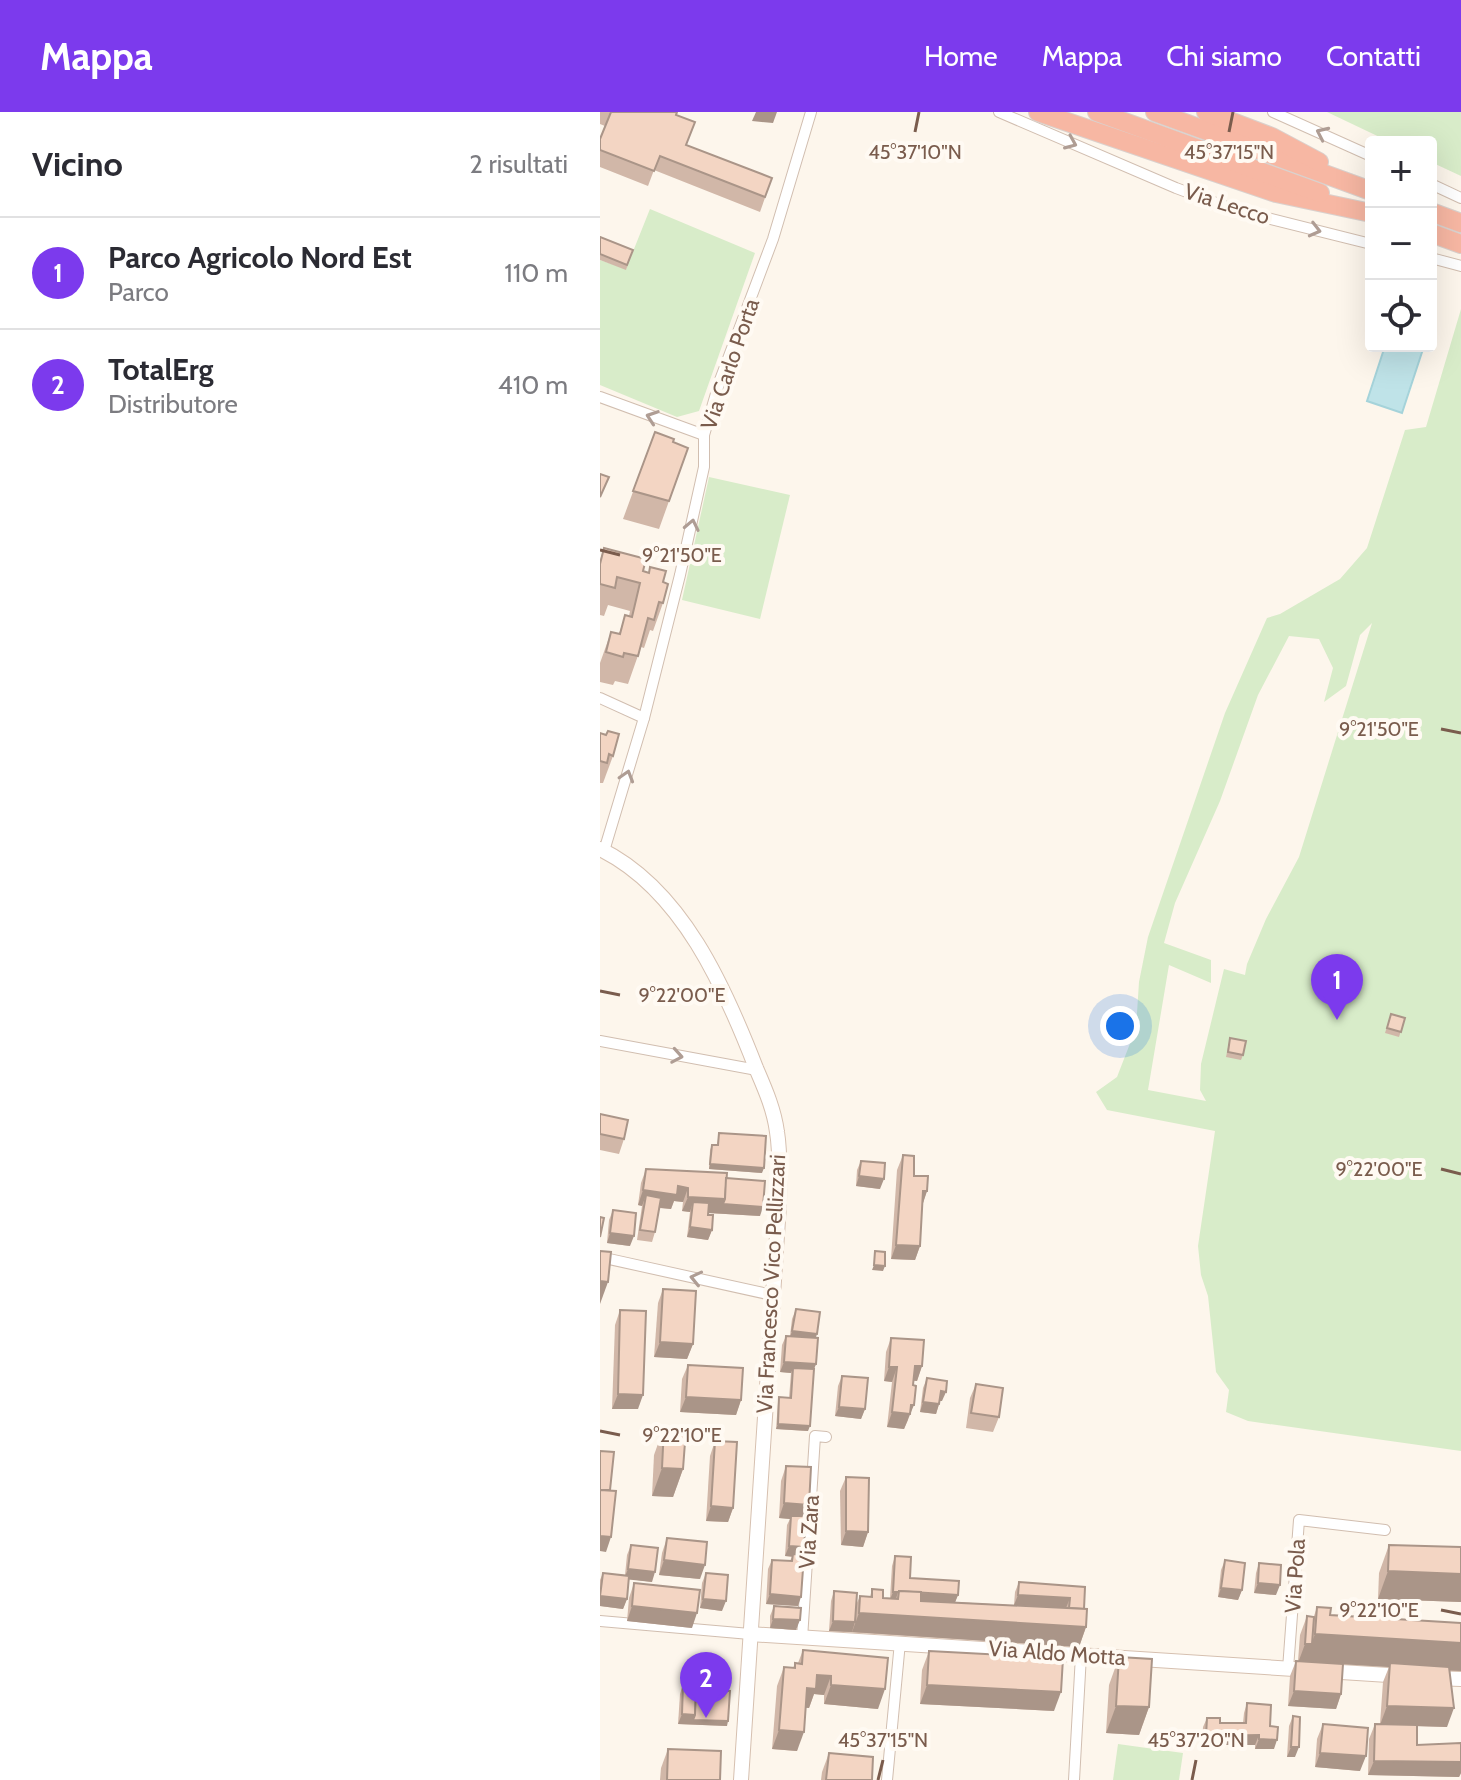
<!DOCTYPE html>
<html lang="it">
<head>
<meta charset="utf-8">
<style>
  body { margin:0; font-family:Cabin,sans-serif; background:#f7f7f7; color:#2b2b33 }
  .controls { position:absolute; right:24px; top:24px; display:grid; overflow:hidden; border-radius:8px; box-shadow:0 8px 32px #0002 }
  .controls button { width:72px; height:72px; display:grid; place-items:center; padding:0; border:0; border-bottom:2px solid #e1e1e2; background:#fff; color:#2b2b33; font:40px sans-serif }
  .you { position:absolute; left:520px; top:914px; width:28px; height:28px; margin:-20px; border:6px solid #fff; border-radius:50%; background:#1a73e8; box-shadow:0 0 0 12px #1a73e833 }
  .badge { display:grid; place-items:center; width:52px; height:52px; border-radius:50%; background:#7c3aed; color:#fff; font-size:26px; font-weight:700 }
  .pin { position:absolute; translate:-50% -66px; filter:drop-shadow(0 2px 4px #0008) }
  .pin::after { content:''; position:absolute; top:42px; width:28px; height:24px; background:inherit; clip-path:polygon(0 0,100% 0,50% 100%) }
  .list { margin:0; padding:0; list-style:none }
  h2 { display:flex; justify-content:space-between; align-items:center; height:104px; margin:0; padding:0 32px; font-size:34px }
  h2 small { font-size:26px; font-weight:400; color:#7c7c81 }
  .list li { display:grid; grid-template-columns:52px 1fr auto; gap:24px; align-items:center; box-sizing:border-box; height:112px; padding:0 32px; border-top:2px solid #e1e1e2 }
  .list b { display:block; font-size:30px; white-space:nowrap }
  .list p { margin:0; font-size:26px; white-space:nowrap; color:#7c7c81 }
  .list em { font-size:26px; font-style:normal; color:#7c7c81 }
  .icon { flex:none; width:44px; height:44px; fill:none; stroke:currentColor; stroke-width:2; stroke-linecap:round; stroke-linejoin:round }
  .map { position:relative; flex:none; width:861px; height:1668px; overflow:hidden }
  header { display:flex; align-items:center; gap:48px; box-sizing:border-box; height:112px; padding:0 40px; background:#7c3aed; color:#fff }
  header strong { font-size:38px }
  nav { display:flex; gap:44px; margin-inline-start:auto; font-size:28px }
  main { display:flex }
  aside { flex:1; background:#fff }
  .map>svg:first-child { display:block }
  .green { fill:#d8ecc9; fill-rule:evenodd }
  .water { fill:#bfe3e8; stroke:#a5d3da; stroke-width:2 }
  .lines { fill:none; stroke-linecap:round; stroke-linejoin:round }
  .street-casing { stroke:#d1beb0; stroke-width:12 }
  .secondary-casing { stroke:#d6c0b0; stroke-width:16 }
  .highway-casing { stroke:#dad1cd; stroke-width:20 }
  .street { stroke:#fff; stroke-width:10 }
  .secondary { stroke:#fff; stroke-width:14 }
  .highway { stroke:#f7b7a3; stroke-width:18 }
  .wall { fill:#d1b7a8 }
  .shaded-wall { fill:#aa9588 }
  .building { fill:#f3d5c3; stroke:#aa9588; stroke-width:2 }
  .oneway { stroke:#af9d94 }
  .ticks { fill:none; stroke:#7a5c4d; stroke-width:3 }
  .labels { text-anchor:middle; dominant-baseline:central; stroke-width:8; stroke-linejoin:round; paint-order:stroke }
  .street-label { font-size:22px; fill:#7a5c4d; stroke:#fffaf3 }
  .ticks-label { font-size:20px; text-anchor:middle; fill:#7a5c4d; stroke:#fffaf3; stroke-width:8; stroke-linejoin:round; paint-order:stroke }
</style>
</head>
<body>
<header>
<strong>Mappa</strong>
<nav><a>Home</a><a>Mappa</a><a>Chi siamo</a><a>Contatti</a></nav>
</header>
<main>
<aside>
<h2>Vicino<small>2 risultati</small></h2>
<ul class="list">
<li><span class="badge">1</span><div><b>Parco Agricolo Nord Est</b><p>Parco</p></div><em>110 m</em></li>
<li><span class="badge">2</span><div><b>TotalErg</b><p>Distributore</p></div><em>410 m</em></li>
</ul>
</aside>
<div class="map">
<svg width="861" height="1668" viewBox="0 0 861 1668">
  <rect width="100%" height="100%" fill="#fdf6ec"/>
  <g class="green">
    <path d="M727,0H861V64L831,50V30H790Z"/>
    <path d="M50,97L155,141L99,299L77,305L0,273V148L26,157Z"/>
    <path d="M861,197V1339L648,1309L626,1300L629,1278L616,1260L608,1184L601,1163L598,1134L615,1019L507,998L496,980L517,965L536,916L539,870L548,825L625,601L667,506L680,502L740,467L767,436L805,318L826,315ZM772,511L699,745L666,807L647,852L645,863L624,857L601,952L600,978L606,989L548,978L569,853L611,871V848L564,831L575,791L620,689L658,583L689,524L719,527L733,556L724,590L746,574L760,523Z"/>
    <path d="M109,365L190,383L160,507L82,488Z"/>
    <path d="M518,1632L583,1641L579,1668H513Z"/>
  </g>
  <path class="water" d="M785,234H824L802,301L767,289Z"/>
  <g class="lines">
    <g class="street-casing">
      <g id="street">
        <path d="M399,0L576,76L635,98L771,132"/>
        <path d="M673,0L771,44"/>
        <path d="M831,72L861,86"/>
        <path d="M831,146L861,154"/>
        <path d="M0,285L104,323"/>
        <path d="M0,586L44,606"/>
        <path d="M4,739L44,606L80,463L104,355V323L120,268L173,127L211,0"/>
        <path d="M0,929L157,958"/>
        <path d="M0,1145L172,1183"/>
        <path d="M0,1509L150,1522"/>
        <path d="M202,1527L215,1324L226,1325"/>
        <path d="M688,1557L699,1408L785,1418"/>
        <path d="M287,1668L300,1530"/>
        <path d="M474,1668L481,1543"/>
      </g>
    </g>
    <g class="secondary-casing">
      <g id="secondary">
        <path d="M0,737C82,777 125,876 156,956C165,977 174,997 177,1020C181,1044 179,1069 179,1093L141,1668"/>
        <path d="M150,1522L804,1564"/>
        <path d="M833,1566L861,1567"/>
      </g>
    </g>
    <g class="highway-casing">
      <g id="highway">
        <path d="M438,0L676,81L771,101"/>
        <path d="M497,0L720,81"/>
        <path d="M555,0L771,79"/>
        <path d="M606,0L672,25L719,50"/>
        <path d="M831,100L861,111"/>
        <path d="M831,121L861,132"/>
      </g>
    </g>
    <use href="#street" class="street"/>
    <use href="#secondary" class="secondary"/>
    <use href="#highway" class="highway"/>
  </g>
  <g class="wall">
    <path d="M0,0H77L76,3L87,33L172,66L160,100L54,58L48,74L0,55V27L5,14L0,12Z"/>
    <path d="M0,125L33,138L26,158L0,148Z"/>
    <path d="M55,320L73,330L88,336L59,417L23,407Z"/>
    <path d="M4,436L63,470V491L53,519L50,518L44,536L41,535L28,572L15,569L13,573L0,570V551L11,520L19,522L25,503L29,504L30,499L8,493L4,504L0,503V448Z"/>
    <path d="M0,621L6,622L13,644L3,671H0Z"/>
    <path d="M791,902L805,906L799,925L785,921Z"/>
    <path d="M630,926L643,943L641,948L626,945Z"/>
    <path d="M0,1002L24,1027L19,1042L0,1038Z"/>
    <path d="M119,1021L162,1061L109,1057L110,1038L112,1033H117Z"/>
    <path d="M303,1043L314,1064L327,1079L322,1094L320,1134L315,1148L291,1147L297,1058Z"/>
    <path d="M261,1049L280,1077L256,1074L257,1058Z"/>
    <path d="M46,1057L126,1066L160,1104L108,1101L112,1118L108,1128L87,1125L90,1100L82,1099L83,1090L74,1089L71,1097L59,1096L55,1120L52,1130L37,1128L42,1094L38,1093L41,1071Z"/>
    <path d="M13,1098L30,1134L7,1131L9,1108Z"/>
    <path d="M63,1177L93,1232L87,1247L54,1245L58,1191Z"/>
    <path d="M196,1197L216,1226V1252L214,1257L208,1319L176,1317L178,1290L179,1285L189,1286L191,1261L180,1260L182,1233L186,1224H190L192,1207Z"/>
    <path d="M20,1198L38,1297H12L15,1213Z"/>
    <path d="M291,1226L322,1254L317,1269H313L308,1308L304,1317L287,1315L292,1270L284,1269L286,1240Z"/>
    <path d="M88,1253L141,1288L136,1303L80,1300L82,1267Z"/>
    <path d="M242,1264L265,1297L261,1307L235,1304L238,1274Z"/>
    <path d="M327,1266L342,1289H340L336,1302L320,1300L323,1276Z"/>
    <path d="M376,1272L399,1305L393,1320L366,1316L370,1286Z"/>
    <path d="M64,1315L83,1357L73,1385L52,1384L54,1343Z"/>
    <path d="M115,1329L133,1396L128,1410L106,1409L110,1344Z"/>
    <path d="M186,1354L205,1404L204,1435L202,1443L198,1494L166,1492L168,1457L172,1448L190,1449L192,1445L185,1444L187,1413L190,1407L179,1406L181,1369Z"/>
    <path d="M246,1365L268,1420L263,1435L241,1433L240,1379Z"/>
    <path d="M67,1426L100,1467L59,1463L62,1441Z"/>
    <path d="M31,1433L52,1470L29,1467L27,1487L23,1497L0,1494V1468L3,1461L25,1463L27,1443Z"/>
    <path d="M789,1433L861,1435V1490L778,1487L779,1461Z"/>
    <path d="M295,1444L310,1466L358,1483L355,1490L466,1496L414,1493L415,1480L419,1470L485,1475L484,1497L486,1515L479,1535L229,1519L231,1489L234,1479L256,1493L260,1484L270,1485L272,1477L283,1486H290L292,1454Z"/>
    <path d="M625,1448L642,1478L638,1488L618,1485L621,1458Z"/>
    <path d="M659,1451L676,1483L654,1481L656,1461Z"/>
    <path d="M106,1461L122,1499L100,1496L102,1471Z"/>
    <path d="M34,1471L92,1516L27,1509L29,1486Z"/>
    <path d="M174,1494L196,1518L170,1516V1504Z"/>
    <path d="M717,1495L730,1503L861,1559H850L847,1615L817,1614V1633L861,1631V1661L859,1665L768,1663L769,1627L775,1612H780L783,1570L789,1555L706,1550L741,1582L736,1597L688,1594L690,1564L696,1549H698L700,1523L707,1504H714Z"/>
    <path d="M203,1538L278,1597L224,1592V1583L214,1582L209,1596H206L197,1639L172,1637L177,1574L184,1555L193,1556L195,1551H198Z"/>
    <path d="M329,1539L454,1599L320,1592L322,1558Z"/>
    <path d="M519,1545L549,1595L539,1623L506,1621L509,1573Z"/>
    <path d="M83,1572L96,1577L127,1614L78,1612L80,1582Z"/>
    <path d="M647,1591L670,1614L674,1637H655V1633H602L603,1615L607,1606L620,1611H643L644,1601Z"/>
    <path d="M693,1604L695,1645H687L689,1614Z"/>
    <path d="M723,1612L760,1659L715,1655L717,1627Z"/>
    <path d="M68,1637L120,1668H60L61,1656Z"/>
    <path d="M229,1641L272,1668H221L222,1660Z"/>
  </g>
  <g class="shaded-wall">
    <path d="M156,0H177L173,11L152,9Z"/>
    <path d="M110,1052L164,1056L162,1061L109,1057Z"/>
    <path d="M259,1064L284,1067L280,1077L256,1074Z"/>
    <path d="M78,1074L88,1076L83,1090L74,1089L71,1097L44,1094L46,1083L42,1094L38,1093L43,1078Z"/>
    <path d="M323,1079H327L322,1094Z"/>
    <path d="M88,1085L125,1087L163,1095L160,1104L92,1100L93,1090L90,1100L82,1099Z"/>
    <path d="M90,1115L112,1118L108,1128L87,1125Z"/>
    <path d="M10,1121L34,1124L30,1134L7,1131Z"/>
    <path d="M296,1133L320,1134L315,1148L291,1147Z"/>
    <path d="M274,1153L285,1154L283,1159L272,1158Z"/>
    <path d="M0,1169L8,1170L0,1192Z"/>
    <path d="M192,1219L217,1222L214,1232L189,1228Z"/>
    <path d="M60,1230L93,1232L87,1247L54,1245Z"/>
    <path d="M184,1250L216,1252L212,1262L193,1256L191,1261L180,1260Z"/>
    <path d="M315,1254H322L317,1269L310,1268Z"/>
    <path d="M289,1255H297L292,1270L284,1269Z"/>
    <path d="M341,1279L346,1280L342,1289H338Z"/>
    <path d="M18,1282L43,1283L38,1297H12Z"/>
    <path d="M86,1285L141,1288L136,1303L80,1300Z"/>
    <path d="M323,1290L339,1292L336,1302L320,1300Z"/>
    <path d="M311,1293H314L304,1317L287,1315L292,1300Z"/>
    <path d="M239,1295L265,1297L261,1307L235,1304Z"/>
    <path d="M178,1312L210,1314L208,1319L176,1317Z"/>
    <path d="M62,1356L83,1357L73,1385L52,1384Z"/>
    <path d="M184,1391L209,1393L204,1407L191,1404L190,1407L179,1406Z"/>
    <path d="M111,1394L133,1396L128,1410L106,1409Z"/>
    <path d="M246,1419L268,1420L263,1435L241,1433Z"/>
    <path d="M0,1424L11,1425L6,1440L0,1439Z"/>
    <path d="M189,1434L204,1435L201,1445L185,1444Z"/>
    <path d="M64,1448L105,1453L100,1467L59,1463Z"/>
    <path d="M28,1457L55,1460L52,1470L24,1467Z"/>
    <path d="M788,1459L861,1462V1490L778,1487Z"/>
    <path d="M658,1471L680,1473L676,1483L654,1481Z"/>
    <path d="M621,1476L642,1478L638,1488L618,1485Z"/>
    <path d="M293,1480H298L295,1490H289Z"/>
    <path d="M299,1480L358,1483L354,1493L297,1490Z"/>
    <path d="M170,1482L201,1485L198,1494L166,1492Z"/>
    <path d="M418,1483L470,1486L466,1496L414,1493Z"/>
    <path d="M0,1484L27,1487L23,1497L0,1494Z"/>
    <path d="M103,1487L126,1489L122,1499L100,1496Z"/>
    <path d="M32,1494L97,1501L92,1516L27,1509Z"/>
    <path d="M259,1501L486,1515L479,1535L252,1520Z"/>
    <path d="M173,1507L200,1508L196,1518L170,1516Z"/>
    <path d="M233,1509L255,1510L252,1520L229,1519Z"/>
    <path d="M715,1522L861,1528V1559L790,1555V1551L789,1555L706,1550L698,1551L705,1532H711Z"/>
    <path d="M217,1563L231,1564L224,1583L214,1582L209,1596L200,1595L207,1576Z"/>
    <path d="M231,1573L285,1577L278,1597L224,1592Z"/>
    <path d="M327,1573L461,1580L454,1599L320,1592Z"/>
    <path d="M694,1579L741,1582L736,1597L688,1594Z"/>
    <path d="M516,1594L549,1595L539,1623L506,1621Z"/>
    <path d="M787,1594L854,1596L847,1615L780,1613Z"/>
    <path d="M82,1602L95,1603L128,1609L127,1614L78,1612Z"/>
    <path d="M179,1618L204,1620L197,1639L172,1637Z"/>
    <path d="M659,1623L655,1633H602L606,1624Z"/>
    <path d="M659,1627L677,1628L674,1637H655Z"/>
    <path d="M691,1635H699L695,1645H687Z"/>
    <path d="M720,1641L766,1644L760,1659L715,1655Z"/>
    <path d="M774,1649L861,1650V1661L859,1665L768,1663Z"/>
  </g>
  <g class="building">
    <path d="M11,0H77L76,3L95,10L86,33L172,66L165,85L60,44L54,59L0,38V27Z"/>
    <path d="M0,125L33,138L27,153L0,142Z"/>
    <path d="M55,320L74,327L73,330L88,336L69,389L33,379Z"/>
    <path d="M0,362L9,365L0,385Z"/>
    <path d="M4,436L46,447L43,459L49,461L50,455L66,459L63,470L68,472L63,491L59,490L54,508L48,506L38,544L24,541L23,545L6,540L11,520L20,522L25,503L32,505L40,471L17,465L15,476L0,472V452Z"/>
    <path d="M8,619L19,622L13,644L9,642L7,651L0,649V621L6,623Z"/>
    <path d="M791,902L805,906L801,920L787,916Z"/>
    <path d="M630,926L646,929L643,943L628,940Z"/>
    <path d="M0,1002L28,1008L24,1027L0,1022Z"/>
    <path d="M119,1021L166,1024L164,1056L110,1052L112,1033H118Z"/>
    <path d="M303,1043L314,1044V1064H328L327,1079H323L320,1134L296,1133Z"/>
    <path d="M261,1049L285,1051L284,1067L259,1064Z"/>
    <path d="M46,1057L127,1061L125,1087L88,1085V1076L78,1074L77,1083L43,1078Z"/>
    <path d="M126,1066L165,1069L163,1095L123,1092L125,1087Z"/>
    <path d="M46,1083L61,1086L55,1120L40,1118Z"/>
    <path d="M93,1090L109,1091L108,1103H113L112,1118L90,1115Z"/>
    <path d="M13,1098L36,1101L34,1124L10,1121Z"/>
    <path d="M0,1105L4,1106L0,1125Z"/>
    <path d="M0,1139L11,1140L8,1170L0,1169Z"/>
    <path d="M275,1139L285,1140V1154L274,1153Z"/>
    <path d="M63,1177L96,1179L93,1232L60,1230Z"/>
    <path d="M196,1197L220,1200L217,1222L192,1219Z"/>
    <path d="M20,1198L46,1199L43,1283L18,1282Z"/>
    <path d="M186,1224L218,1226L216,1252L184,1250Z"/>
    <path d="M291,1226L324,1228L322,1254H315L313,1273L316,1274L314,1293H311L310,1302L292,1300L297,1255H289Z"/>
    <path d="M88,1253L143,1256L141,1288L86,1285Z"/>
    <path d="M193,1256L214,1257L210,1314L178,1312L179,1285L191,1286Z"/>
    <path d="M242,1264L268,1266L265,1297L239,1295Z"/>
    <path d="M327,1266L347,1269L346,1280L341,1279L339,1292L323,1290Z"/>
    <path d="M376,1272L403,1276L399,1305L371,1301Z"/>
    <path d="M64,1315L86,1317L83,1357L62,1356Z"/>
    <path d="M115,1329L137,1330L133,1396L111,1394Z"/>
    <path d="M0,1339L14,1340L10,1378H0Z"/>
    <path d="M186,1354L211,1355L209,1393L184,1391Z"/>
    <path d="M246,1365L269,1366L268,1420L246,1419Z"/>
    <path d="M0,1378L16,1379L11,1425L0,1424Z"/>
    <path d="M191,1404H206L204,1435L189,1434Z"/>
    <path d="M67,1426L107,1430L105,1453L64,1448Z"/>
    <path d="M31,1433L58,1436L55,1460L28,1457Z"/>
    <path d="M789,1433L861,1435V1462L788,1459Z"/>
    <path d="M193,1442L204,1443L201,1485L170,1482L172,1448L192,1449Z"/>
    <path d="M295,1444L311,1445L310,1466L359,1469L358,1483L299,1479V1480H293Z"/>
    <path d="M625,1448L645,1451L642,1478L621,1476Z"/>
    <path d="M659,1451L681,1453L680,1473L658,1471Z"/>
    <path d="M3,1461L29,1464L27,1487L0,1484Z"/>
    <path d="M106,1461L128,1463L126,1489L103,1487Z"/>
    <path d="M419,1470L485,1475L484,1497L469,1496L470,1486L418,1483Z"/>
    <path d="M34,1471L100,1478L97,1501L32,1494Z"/>
    <path d="M272,1477L283,1478V1486L298,1487L299,1479L321,1480V1489L487,1497L486,1515L259,1501L260,1484L272,1485Z"/>
    <path d="M234,1479L257,1481L255,1510L233,1509Z"/>
    <path d="M174,1494L201,1496L200,1508L173,1507Z"/>
    <path d="M717,1495L731,1496L730,1503L861,1511V1531L715,1522Z"/>
    <path d="M707,1504L714,1505L712,1532H705Z"/>
    <path d="M203,1538L288,1546L285,1577L231,1573V1564L217,1563L216,1577L207,1576L204,1620L179,1618L184,1555L195,1556V1551L202,1552Z"/>
    <path d="M329,1539L463,1546L461,1580L327,1573Z"/>
    <path d="M519,1545L552,1547L549,1595L516,1594Z"/>
    <path d="M696,1549L743,1552L741,1582L694,1579Z"/>
    <path d="M790,1551L849,1555L854,1596L787,1594Z"/>
    <path d="M83,1572H97L95,1603L82,1602Z"/>
    <path d="M96,1577L130,1579L128,1609L93,1608L95,1603Z"/>
    <path d="M647,1591L671,1593L670,1614L678,1615L677,1628L659,1627V1623L606,1624L607,1606H620V1611H646Z"/>
    <path d="M693,1604L700,1605L699,1635H691Z"/>
    <path d="M723,1612L768,1616L766,1644L720,1641Z"/>
    <path d="M775,1612L817,1613V1633L861,1631V1650L774,1649Z"/>
    <path d="M68,1637L121,1639L120,1668H67Z"/>
    <path d="M229,1641L273,1645L272,1668H226Z"/>
  </g>
  <defs><path id="oneway-chevron" d="M-2-3.5L2.5 0L-2 3.5" fill="none" stroke-width="1.6" stroke-linecap="round" stroke-linejoin="round" transform="scale(2)"/></defs>
  <g class="oneway">
    <use href="#oneway-chevron" transform="translate(722 21) rotate(-155)"/>
    <use href="#oneway-chevron" transform="translate(471 31) rotate(23)"/>
    <use href="#oneway-chevron" transform="translate(715 118) rotate(14)"/>
    <use href="#oneway-chevron" transform="translate(52 305) rotate(-161)"/>
    <use href="#oneway-chevron" transform="translate(92 413) rotate(-78)"/>
    <use href="#oneway-chevron" transform="translate(27 664) rotate(-73)"/>
    <use href="#oneway-chevron" transform="translate(77 944) rotate(10)"/>
    <use href="#oneway-chevron" transform="translate(96 1166) rotate(-167)"/>
  </g>
  <path class="ticks" d="M315,20L319,0M629,20L633,0M0,438L20,443M841,617L861,621M0,879L20,883M841,1057L861,1062M0,1319L20,1323M841,1498L861,1502M278,1668L283,1648M592,1668L596,1648"/>
  <g class="labels">
    <g class="street-label">
      <text transform="translate(627 92) rotate(18)">Via Lecco</text>
      <text transform="translate(130 252) rotate(-71)">Via Carlo Porta</text>
      <text transform="translate(171 1172) rotate(-87)">Via Francesco Vico Pellizzari</text>
      <text transform="translate(209 1420) rotate(-86)">Via Zara</text>
      <text transform="translate(695 1464) rotate(-86)">Via Pola</text>
      <text transform="translate(457 1541) rotate(4)">Via Aldo Motta</text>
    </g>
  </g>
  <g class="ticks-label">
    <text x="315" y="47">45°37'10"N</text>
    <text x="629" y="47">45°37'15"N</text>
    <text x="82" y="450">9°21'50"E</text>
    <text x="779" y="624">9°21'50"E</text>
    <text x="82" y="890">9°22'00"E</text>
    <text x="779" y="1064">9°22'00"E</text>
    <text x="82" y="1330">9°22'10"E</text>
    <text x="779" y="1505">9°22'10"E</text>
    <text x="283" y="1635">45°37'15"N</text>
    <text x="596" y="1635">45°37'20"N</text>
  </g>
</svg>
<div class="controls">
<button>+</button>
<button>−</button>
<button><svg class="icon" aria-label="locate" viewBox="0 0 24 24"><circle cx="12" cy="12" r="6"/><path d="M12 2v4M12 18v4M2 12h4M18 12h4"/></svg></button>
</div>
<div class="you"></div>
<div class="pin badge" style="left:737px;top:908px">1</div>
<div class="pin badge" style="left:106px;top:1606px">2</div>
</div>
</main>
</body>
</html>
